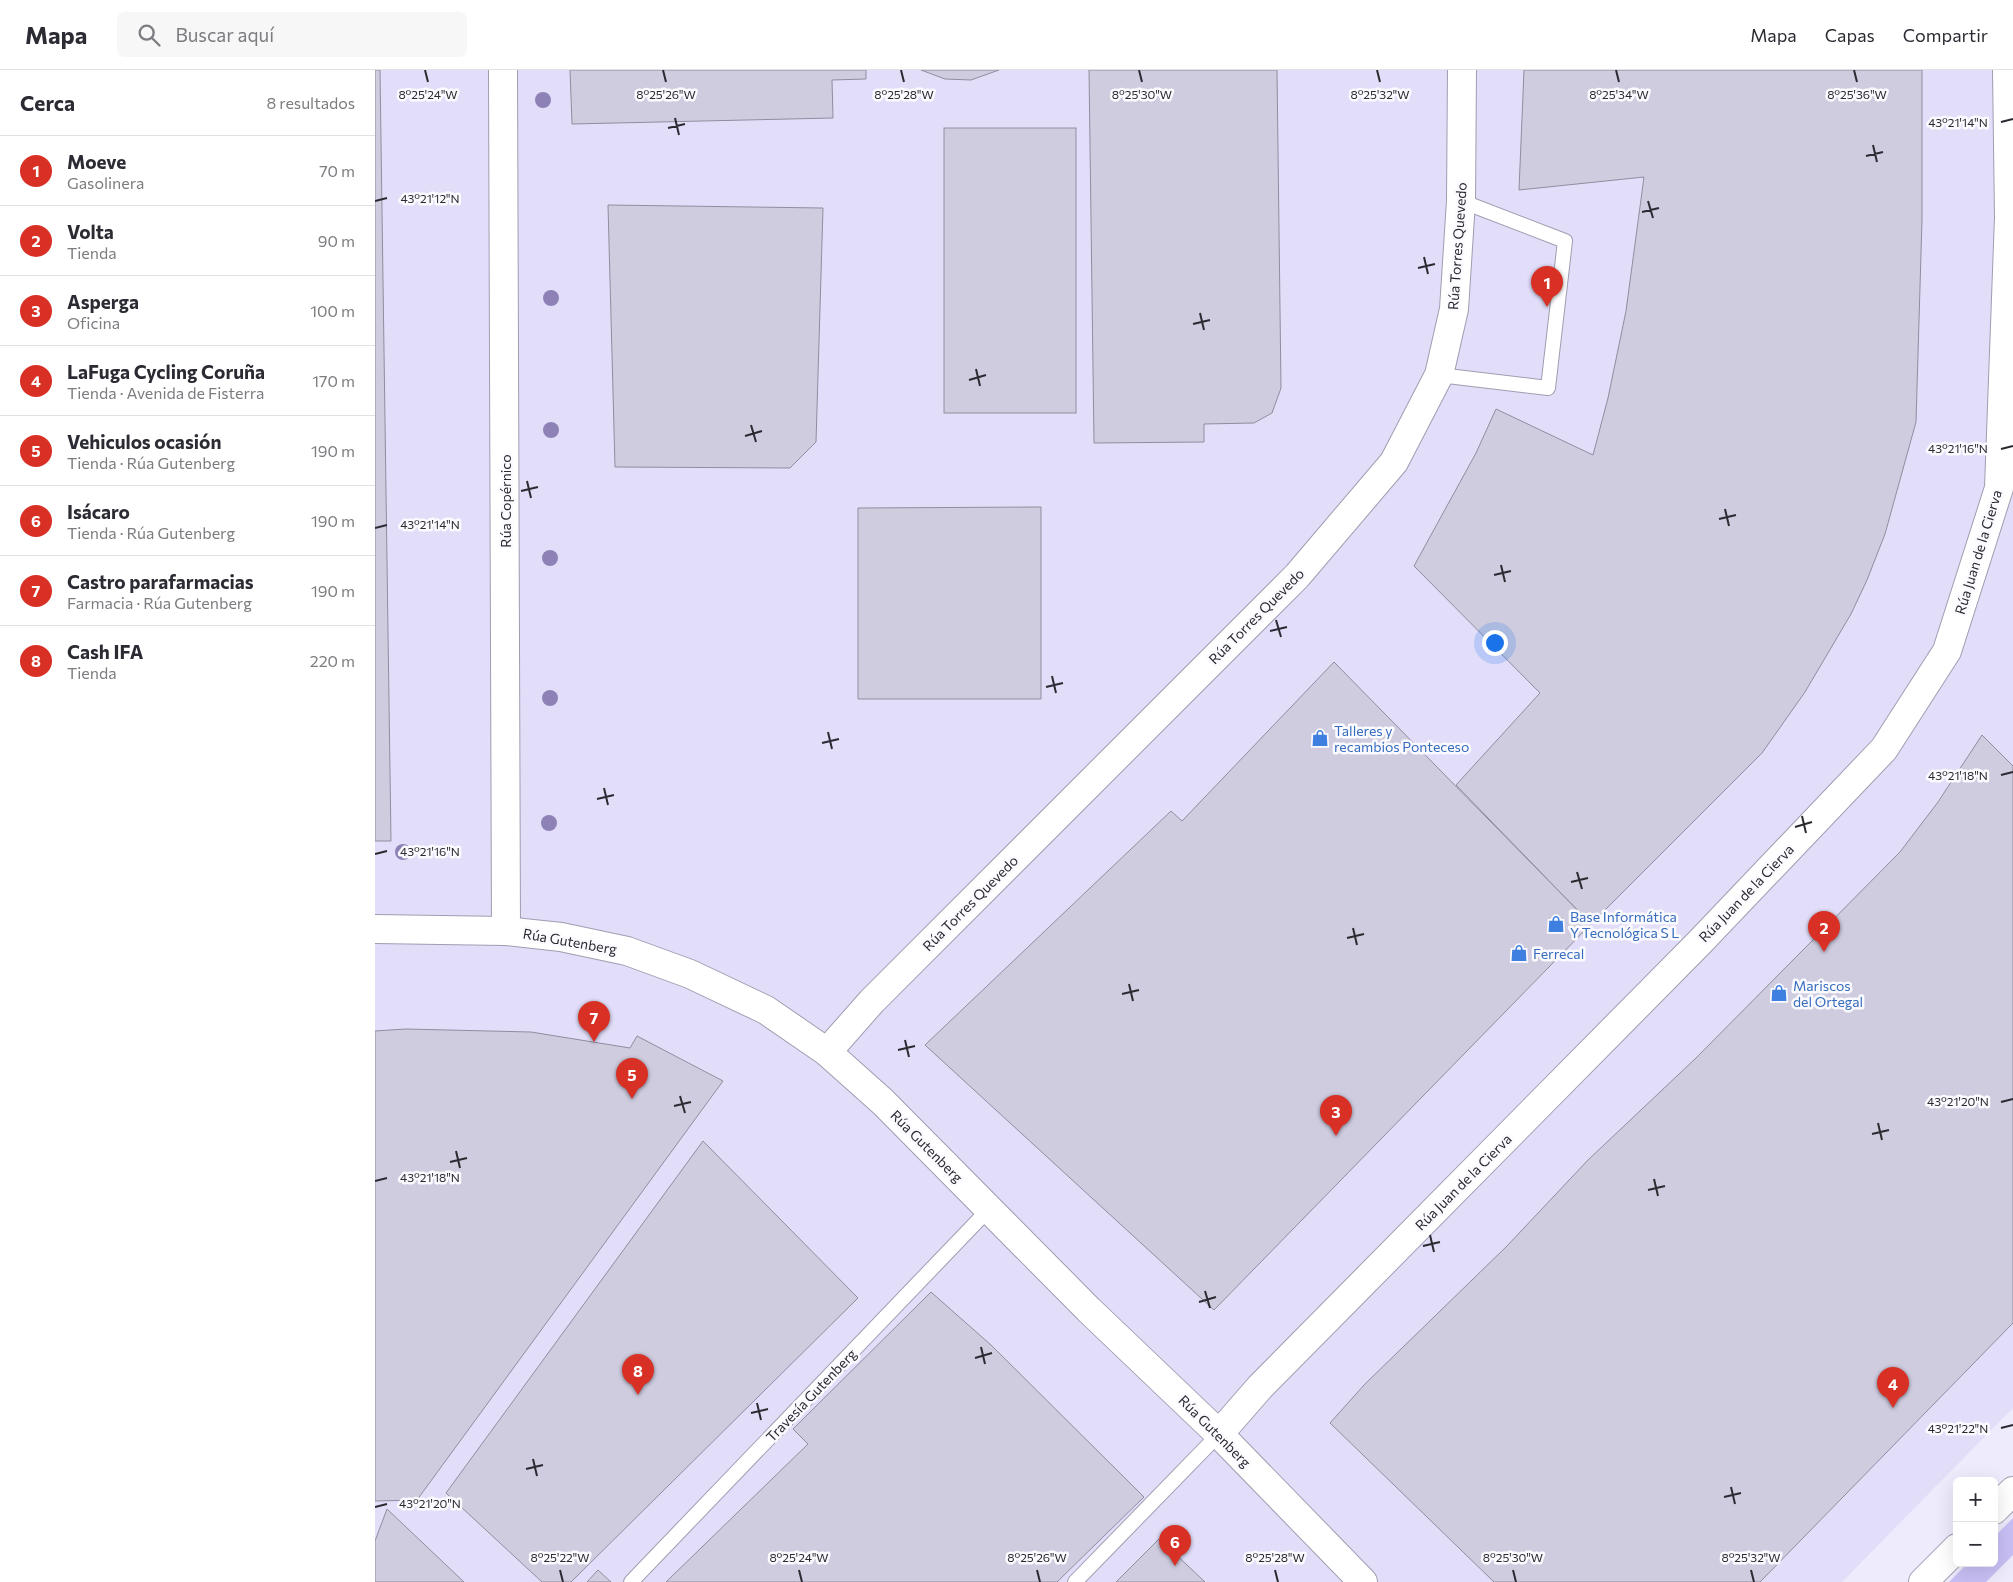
<!DOCTYPE html>
<html lang="es">
<head>
<meta charset="utf-8">
<style>
  body { margin:0; font-family:Commissioner,sans-serif; background:#f7f7f7; color:#2b2b33 }
  .controls { position:absolute; right:15px; bottom:15px; display:grid; overflow:hidden; border-radius:8px; box-shadow:0 5px 20px #0002 }
  .controls button { width:45px; height:45px; display:grid; place-items:center; padding:0; border:0; border-bottom:1px solid #e1e1e2; background:#fff; color:#2b2b33; font:25px sans-serif }
  .you { position:absolute; left:1119px; top:572px; width:18px; height:18px; margin:-12px; border:4px solid #fff; border-radius:50%; background:#1a73e8; box-shadow:0 0 0 8px #1a73e833 }
  .badge { display:grid; place-items:center; width:32px; height:32px; border-radius:50%; background:#d93025; color:#fff; font-size:16px; font-weight:700 }
  .pin { position:absolute; translate:-50% -41px; filter:drop-shadow(0 1px 2px #0008) }
  .pin::after { content:''; position:absolute; top:26px; width:18px; height:15px; background:inherit; clip-path:polygon(0 0,100% 0,50% 100%) }
  .list { margin:0; padding:0; list-style:none }
  h2 { display:flex; justify-content:space-between; align-items:center; height:65px; margin:0; padding:0 20px; font-size:21px }
  h2 small { font-size:16px; font-weight:400; color:#7c7c81 }
  .list li { display:grid; grid-template-columns:32px 1fr auto; gap:15px; align-items:center; box-sizing:border-box; height:70px; padding:0 20px; border-top:1px solid #e1e1e2 }
  .list b { display:block; font-size:19px; white-space:nowrap }
  .list p { margin:0; font-size:16px; white-space:nowrap; color:#7c7c81 }
  .list em { font-size:16px; font-style:normal; color:#7c7c81 }
  .icon { flex:none; width:28px; height:28px; fill:none; stroke:currentColor; stroke-width:2; stroke-linecap:round; stroke-linejoin:round }
  .map { position:relative; flex:none; width:1638px; height:1512px; overflow:hidden }
  header { display:flex; align-items:center; gap:30px; box-sizing:border-box; height:70px; padding:0 25px; background:#fff; border-bottom:1px solid #e1e1e2 }
  header strong { font-size:24px }
  nav { display:flex; gap:28px; margin-inline-start:auto; font-size:18px }
  .search { width:350px; height:45px; background:#f7f7f7; display:flex; align-items:center; gap:12px; box-sizing:border-box; padding:0 18px; border-radius:8px; color:#7c7c81; font-size:19px }
  main { display:flex }
  aside { flex:1; background:#fff }
  .map>svg:first-child { display:block }
  .built { fill:#e2defa }
  .green { fill:#c8c0f5 }
  .building { fill:#cfcce0; stroke:#8f8d9f }
  .lines { fill:none; stroke-linecap:round; stroke-linejoin:round }
  .service-casing { stroke:#9f9db0; stroke-width:16 }
  .minor-casing { stroke:#9f9db0; stroke-width:30 }
  .secondary-casing { stroke:#9f9db0; stroke-width:30 }
  .service { stroke:#fff; stroke-width:14 }
  .minor { stroke:#fff; stroke-width:28 }
  .secondary { stroke:#fff; stroke-width:28 }
  .tree { fill:#8e81b5 }
  .ticks { fill:none; stroke:#2b2a31; stroke-width:2 }
  .labels { text-anchor:middle; dominant-baseline:central; stroke-width:5; stroke-linejoin:round; paint-order:stroke }
  .street-label { font-size:14px; fill:#2b2a31; stroke:#fbfbff }
  .shop-label { font-size:14px; fill:#366cbe; stroke:#fbfbff; text-anchor:start }
  .ticks-label { font-size:12px; text-anchor:middle; fill:#2b2a31; stroke:#fbfbff; stroke-width:5; stroke-linejoin:round; paint-order:stroke }
</style>
</head>
<body>
<header>
<strong>Mapa</strong>
<div class="search"><svg class="icon" aria-label="search" viewBox="0 0 24 24"><circle cx="10" cy="10" r="6"/><path d="M15 15l6 6"/></svg>Buscar aquí</div>
<nav><a>Mapa</a><a>Capas</a><a>Compartir</a></nav>
</header>
<main>
<aside>
<h2>Cerca<small>8 resultados</small></h2>
<ul class="list">
<li><span class="badge">1</span><div><b>Moeve</b><p>Gasolinera</p></div><em>70 m</em></li>
<li><span class="badge">2</span><div><b>Volta</b><p>Tienda</p></div><em>90 m</em></li>
<li><span class="badge">3</span><div><b>Asperga</b><p>Oficina</p></div><em>100 m</em></li>
<li><span class="badge">4</span><div><b>LaFuga Cycling Coruña</b><p>Tienda · Avenida de Fisterra</p></div><em>170 m</em></li>
<li><span class="badge">5</span><div><b>Vehiculos ocasión</b><p>Tienda · Rúa Gutenberg</p></div><em>190 m</em></li>
<li><span class="badge">6</span><div><b>Isácaro</b><p>Tienda · Rúa Gutenberg</p></div><em>190 m</em></li>
<li><span class="badge">7</span><div><b>Castro parafarmacias</b><p>Farmacia · Rúa Gutenberg</p></div><em>190 m</em></li>
<li><span class="badge">8</span><div><b>Cash IFA</b><p>Tienda</p></div><em>220 m</em></li>
</ul>
</aside>
<div class="map">
<svg width="1638" height="1512" viewBox="0 0 1638 1512">
  <rect width="100%" height="100%" fill="#eeecfc"/>
  <path class="built" d="M0,0H1638V1338L1467,1512H0Z"/>
  <path class="green" d="M1638,1448V1485L1611,1512H1574L1593,1493H1619V1467Z"/>
  <g class="building">
    <path d="M0,0H5L16,771H0Z"/>
    <path d="M195,0H491V9L457,10L458,48L197,54Z"/>
    <path d="M546,0H624L596,10L570,9Z"/>
    <path d="M714,0H902L906,318L897,343L879,353L829,354V372L719,373Z"/>
    <path d="M1149,0H1547V150L1541,352L1510,464L1492,510L1476,544L1430,622L1387,683L1216,854L1081,715L1165,623L1039,496L1101,383L1121,339L1218,385L1233,328L1251,241L1269,107L1144,120Z"/>
    <rect x="569" y="58" width="132" height="285"/>
    <path d="M233,135L448,138L441,372L415,398L240,397Z"/>
    <path d="M666,437V629H483V438Z"/>
    <path d="M959,592L1216,854L839,1240L550,975L796,741L807,751Z"/>
    <path d="M1607,665L1638,696V1253L1385,1512H1119L955,1353L990,1314L1132,1176L1213,1090L1321,988L1525,782L1563,732Z"/>
    <path d="M31,959L156,962L255,978L262,966L348,1011L42,1430L0,1431V961Z"/>
    <path d="M328,1071L483,1228L196,1512H167L71,1423Z"/>
    <path d="M556,1222L616,1275L769,1427L682,1512H291L433,1374L418,1359Z"/>
    <path d="M12,1439L89,1512H0V1471Z"/>
    <path d="M784,1469L794,1478L830,1512H741Z"/>
    <path d="M223,1500L236,1512H212Z"/>
  </g>
  <g class="lines">
    <g class="service-casing">
      <g id="service">
        <path d="M1064,305L1173,318L1190,171L1086,131"/>
        <path d="M256,1512L615,1138"/>
        <path d="M700,1512L844,1364"/>
      </g>
    </g>
    <g class="minor-casing">
      <g id="minor">
        <path d="M128,0L131,861"/>
        <path d="M0,859L131,861L186,867L252,881L315,904L391,940L452,982L508,1032L714,1240L844,1364L988,1512"/>
        <path d="M452,982L497,931L922,506L1019,392L1064,305L1079,239L1086,131L1087,0"/>
        <path d="M844,1364L885,1317L1325,872L1509,679L1572,581L1624,418L1634,147L1632,0"/>
      </g>
    </g>
    <g class="secondary-casing">
      <g id="secondary">
        <path d="M1619,1440L1638,1421"/>
        <path d="M1548,1512L1582,1478"/>
      </g>
    </g>
    <use href="#service" class="service"/>
    <use href="#minor" class="minor"/>
    <use href="#secondary" class="secondary"/>
  </g>
  <g class="tree">
    <circle cx="168" cy="30" r="8"/>
    <circle cx="176" cy="228" r="8"/>
    <circle cx="176" cy="360" r="8"/>
    <circle cx="175" cy="488" r="8"/>
    <circle cx="175" cy="628" r="8"/>
    <circle cx="174" cy="753" r="8"/>
    <circle cx="28" cy="782" r="8"/>
  </g>
  <path class="ticks" d="M50,0L53,12M288,0L291,12M526,0L529,12M764,0L767,12M1002,0L1005,12M1241,0L1244,12M1479,0L1482,12M300,48L304,65M1626,52L1638,49M293,58L310,54M1498,75L1502,92M1491,86L1508,82M0,131L12,128M1273,131L1278,148M1267,142L1284,138M1049,187L1053,204M1043,198L1060,194M825,243L829,260M818,254L835,250M601,299L605,316M594,310L611,305M376,355L381,372M370,366L387,361M1626,379L1638,376M152,411L156,428M146,421L163,417M1350,439L1354,456M1344,449L1361,445M0,458L12,455M1126,495L1130,512M1119,505L1136,501M901,550L906,567M895,561L912,557M677,606L681,623M671,617L688,613M453,662L457,679M447,673L464,669M1626,705L1638,702M229,718L233,735M222,729L239,725M1427,746L1431,763M1420,757L1437,752M0,784L12,781M1202,802L1207,819M1196,812L1213,808M978,858L982,875M972,868L989,864M754,914L758,931M747,924L764,920M530,970L534,987M523,980L540,976M305,1026L310,1043M1626,1032L1638,1029M299,1036L316,1032M1503,1053L1507,1070M1497,1064L1514,1060M81,1081L85,1098M75,1092L92,1088M1279,1109L1283,1126M0,1111L12,1108M1273,1120L1290,1116M1055,1165L1059,1182M1048,1176L1065,1172M830,1221L835,1238M824,1232L841,1227M606,1277L610,1294M600,1288L617,1283M382,1333L386,1350M376,1343L393,1339M1626,1358L1638,1355M158,1389L162,1406M151,1399L168,1395M1356,1417L1360,1434M1349,1427L1366,1423M0,1437L12,1434M185,1500L188,1512M424,1500L427,1512M662,1500L665,1512M900,1500L903,1512M1138,1500L1141,1512M1376,1500L1379,1512"/>
  <defs>
    <g id="shop-bare" transform="scale(1.35)"><path d="M-5-2.5h2.3a2.7 3.5 0 0 1 5.4 0H5L5.5 6h-11ZM-1.5-2.5h3a1.5 2.3 0 0 0-3 0Z" fill="#3f7fe0" stroke="#fbfbff" stroke-width="2.5" paint-order="stroke"/></g>
  </defs>
  <g fill-rule="evenodd">
    <use href="#shop-bare" x="945" y="668"/>
    <use href="#shop-bare" x="1181" y="854"/>
    <use href="#shop-bare" x="1144" y="883"/>
    <use href="#shop-bare" x="1404" y="923"/>
  </g>
  <g class="labels">
    <g class="street-label">
      <text transform="translate(1082 176) rotate(-86)">Rúa Torres Quevedo</text>
      <text transform="translate(130 431) rotate(-90)">Rúa Copérnico</text>
      <text transform="translate(1603 482) rotate(-73)">Rúa Juan de la Cierva</text>
      <text transform="translate(881 546) rotate(-45)">Rúa Torres Quevedo</text>
      <text transform="translate(1371 823) rotate(-46)">Rúa Juan de la Cierva</text>
      <text transform="translate(595 833) rotate(-45)">Rúa Torres Quevedo</text>
      <text transform="translate(195 871) rotate(10)">Rúa Gutenberg</text>
      <text transform="translate(552 1076) rotate(45)">Rúa Gutenberg</text>
      <text transform="translate(1088 1112) rotate(-45)">Rúa Juan de la Cierva</text>
      <text transform="translate(436 1325) rotate(-46)">Travesía Gutenberg</text>
      <text transform="translate(840 1361) rotate(45)">Rúa Gutenberg</text>
    </g>
    <g class="shop-label">
      <text x="959" y="660">Talleres y<tspan x="959" dy="16">recambios Ponteceso</tspan></text>
      <text x="1195" y="846">Base Informática<tspan x="1195" dy="16">Y Tecnológica S L</tspan></text>
      <text x="1158" y="883">Ferrecal</text>
      <text x="1418" y="915">Mariscos<tspan x="1418" dy="16">del Ortegal</tspan></text>
    </g>
  </g>
  <g class="ticks-label">
    <text x="1482" y="29">8°25'36"W</text>
    <text x="53" y="29">8°25'24"W</text>
    <text x="291" y="29">8°25'26"W</text>
    <text x="529" y="29">8°25'28"W</text>
    <text x="767" y="29">8°25'30"W</text>
    <text x="1005" y="29">8°25'32"W</text>
    <text x="1244" y="29">8°25'34"W</text>
    <text x="1583" y="57">43°21'14"N</text>
    <text x="55" y="133">43°21'12"N</text>
    <text x="1583" y="383">43°21'16"N</text>
    <text x="55" y="459">43°21'14"N</text>
    <text x="1583" y="710">43°21'18"N</text>
    <text x="55" y="786">43°21'16"N</text>
    <text x="1583" y="1036">43°21'20"N</text>
    <text x="55" y="1112">43°21'18"N</text>
    <text x="1583" y="1363">43°21'22"N</text>
    <text x="55" y="1438">43°21'20"N</text>
    <text x="185" y="1492">8°25'22"W</text>
    <text x="424" y="1492">8°25'24"W</text>
    <text x="662" y="1492">8°25'26"W</text>
    <text x="900" y="1492">8°25'28"W</text>
    <text x="1138" y="1492">8°25'30"W</text>
    <text x="1376" y="1492">8°25'32"W</text>
  </g>
</svg>
<div class="controls">
<button>+</button>
<button>−</button>
</div>
<div class="you"></div>
<div class="pin badge" style="left:1172px;top:237px">1</div>
<div class="pin badge" style="left:1449px;top:882px">2</div>
<div class="pin badge" style="left:961px;top:1066px">3</div>
<div class="pin badge" style="left:1518px;top:1338px">4</div>
<div class="pin badge" style="left:257px;top:1029px">5</div>
<div class="pin badge" style="left:800px;top:1496px">6</div>
<div class="pin badge" style="left:219px;top:972px">7</div>
<div class="pin badge" style="left:263px;top:1325px">8</div>
</div>
</main>
</body>
</html>
